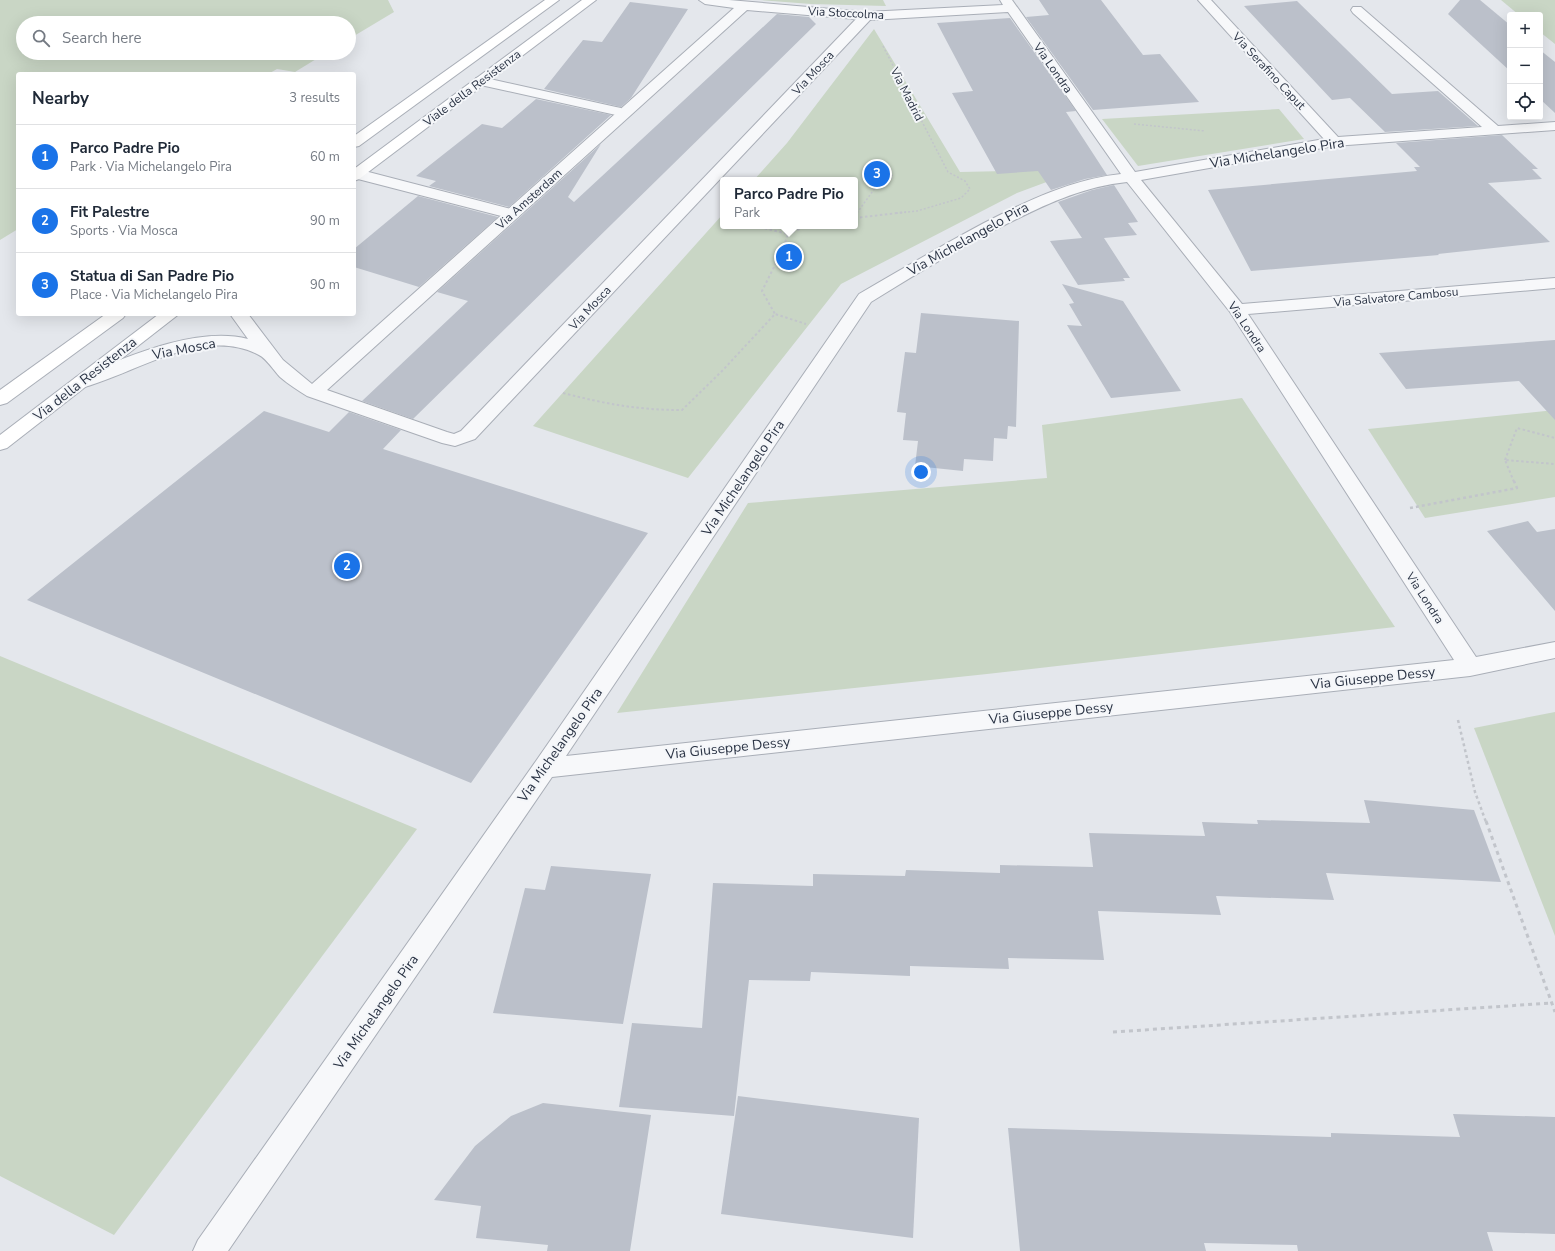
<!DOCTYPE html>
<html lang="en">
<head>
<meta charset="utf-8">
<style>
  body { margin:0; font-family:"Nunito Sans",sans-serif; background:#f6f6f7; color:#1f2937 }
  .controls { position:absolute; right:12px; top:12px; display:grid; overflow:hidden; border-radius:4px; box-shadow:0 4px 16px #0002 }
  .controls button { width:36px; height:36px; display:grid; place-items:center; padding:0; border:0; border-bottom:1px solid #e0e1e3; background:#fff; color:#1f2937; font:20px sans-serif }
  .you { position:absolute; left:921px; top:472px; width:14px; height:14px; margin:-10px; border:3px solid #fff; border-radius:50%; background:#1a73e8; box-shadow:0 0 0 6px #1a73e833 }
  .badge { display:grid; place-items:center; width:26px; height:26px; border-radius:50%; background:#1a73e8; color:#fff; font-size:13px; font-weight:700 }
  .pin { position:absolute; translate:-50% -50%; border:2px solid #fff; box-shadow:0 1px 4px #0006 }
  .popup { position:absolute; left:720px; top:177px; width:138px; height:52px; box-sizing:border-box; display:grid; place-content:center; border-radius:4px; background:#fff; filter:drop-shadow(0 1px 3px #0005); font-size:13px; white-space:nowrap; color:#747a83 }
  .popup b { font-size:15px; color:#1f2937 }
  .popup::after { content:''; position:absolute; left:50%; top:100%; margin-left:-8px; border:8px solid transparent; border-top-color:#fff }
  .list { margin:0; padding:0; list-style:none }
  h2 { display:flex; justify-content:space-between; align-items:center; height:52px; margin:0; padding:0 16px; font-size:17px }
  h2 small { font-size:13px; font-weight:400; color:#747a83 }
  .list li { display:grid; grid-template-columns:26px 1fr auto; gap:12px; align-items:center; box-sizing:border-box; height:64px; padding:0 16px; border-top:1px solid #e0e1e3 }
  .list b { display:block; font-size:15px; white-space:nowrap }
  .list p { margin:0; font-size:13px; white-space:nowrap; color:#747a83 }
  .list em { font-size:13px; font-style:normal; color:#747a83 }
  .icon { flex:none; width:22px; height:22px; fill:none; stroke:currentColor; stroke-width:2; stroke-linecap:round; stroke-linejoin:round }
  .map { position:relative; flex:none; width:1555px; height:1251px; overflow:hidden }
  .search { position:absolute; background:#fff; box-shadow:0 4px 16px #0002; left:16px; top:16px; width:340px; height:44px; display:flex; align-items:center; gap:10px; box-sizing:border-box; padding:0 14px; border-radius:22px; color:#747a83; font-size:15px }
  .panel { position:absolute; background:#fff; box-shadow:0 4px 16px #0002; left:16px; top:72px; width:340px; height:244px; border-radius:4px }
  .map>svg:first-child { display:block }
  .green { fill:#c9d6c5 }
  .building { fill:#bbc0ca }
  .lines { fill:none; stroke-linecap:round; stroke-linejoin:round }
  .lane-casing { stroke:#a9aeb7; stroke-width:2 }
  .street-casing { stroke:#a9aeb7; stroke-width:2 }
  .secondary-casing { stroke:#a9aeb7; stroke-width:2 }
  .path-far3 { stroke:#c2c5cb; stroke-width:1.5; stroke-dasharray:2 2; stroke-linecap:butt }
  .path-far2 { stroke:#c2c5cb; stroke-width:2; stroke-dasharray:2.5 2.5; stroke-linecap:butt }
  .path-far1 { stroke:#c2c5cb; stroke-width:2.5; stroke-dasharray:3 3; stroke-linecap:butt }
  .path { stroke:#c2c5cb; stroke-width:3; stroke-dasharray:4 4; stroke-linecap:butt }
  .lane { fill:#f7f8fa; fill-rule:evenodd }
  .street { fill:#f7f8fa; fill-rule:evenodd }
  .secondary { fill:#fff; fill-rule:evenodd }
  .labels { text-anchor:middle; dominant-baseline:central; stroke-width:4; stroke-linejoin:round; paint-order:stroke }
  .far-street-label { font-size:12px; fill:#2b3445; stroke:#f4f6f9 }
  .street-label { font-size:14px; fill:#2b3445; stroke:#f4f6f9 }
</style>
</head>
<body>
<div class="map">
<svg width="1555" height="1251" viewBox="0 0 1555 1251">
  <rect width="100%" height="100%" fill="#e4e7ec"/>
  <g class="green">
    <path d="M0,0H388L394,12L349,39V23H23V53H326L295,72L277,69L268,74H18V229L0,240Z"/>
    <path d="M760,0H883L886,6L811,4Z"/>
    <path d="M1501,0H1555V44L1540,32V15H1519Z"/>
    <path d="M874,29L960,172L1054,170L1060,177L1017,193L841,284L688,478L533,426L723,214V226H855V180H754L787,143Z"/>
    <path d="M1279,109L1304,139L1138,166L1102,119Z"/>
    <path d="M1242,398L1395,627L987,674L617,713L748,503L1047,478L1042,425Z"/>
    <path d="M1555,410V497L1425,518L1368,429Z"/>
    <path d="M0,656L417,829L114,1235L0,1176Z"/>
    <path d="M1555,712V936L1474,728Z"/>
  </g>
  <g class="building">
    <path d="M1039,0H1101L1143,55L1160,54L1199,102L1093,110L1026,17L1049,15Z"/>
    <path d="M1460,0H1480L1510,25V71L1448,14Z"/>
    <path d="M1297,1L1392,94L1438,91L1478,126L1385,132L1350,98L1332,100L1244,6Z"/>
    <path d="M630,2L688,9L631,98L621,107L544,89L583,40L602,42Z"/>
    <path d="M777,14L809,17L816,24L413,419L362,401L468,301L437,292L601,144L568,197L574,202Z"/>
    <path d="M1010,18L1076,111L1066,112L1107,175L1085,179L1051,190L1038,171L997,174L952,93L973,91L937,23Z"/>
    <path d="M1540,50L1555,62V113L1540,99Z"/>
    <path d="M536,99L611,115L509,207L429,186L436,181L416,176L482,124L502,128Z"/>
    <path d="M1502,135L1538,169H1532L1542,179L1488,183L1550,242L1438,254L1439,255L1251,271L1208,190L1417,171L1414,167H1420L1396,143Z"/>
    <path d="M1114,185L1138,222L1128,223L1137,235L1104,238L1130,278H1123L1125,281L1078,285L1050,241L1082,238L1058,202L1092,190Z"/>
    <path d="M418,196L498,217L419,287L354,267V249Z"/>
    <path d="M1062,284L1123,301L1181,391L1111,398L1067,325L1082,326L1069,304L1074,303Z"/>
    <path d="M921,313L1019,321L1016,427L1008,426L1007,439L994,438L993,461L964,459L963,471L915,466L918,441L903,440L906,413L897,412L905,352L916,353Z"/>
    <path d="M1555,340V420L1519,381L1406,389L1379,353Z"/>
    <path d="M264,411L329,432L349,412L401,430L383,449L648,533L471,783L27,600Z"/>
    <path d="M1528,521L1537,532L1555,529V611L1487,531Z"/>
    <path d="M1364,800L1474,810L1501,882L1326,873L1334,900L1216,896L1221,915L1098,911L1104,960L1008,958L1009,969L910,966V976L811,972L810,981L749,980L734,1116L619,1107L632,1023L702,1028L713,883L813,886V874L905,876L906,870L1000,873V865L1093,867L1089,833L1205,836L1202,822L1258,824L1257,820L1370,823Z"/>
    <path d="M551,866L651,874L623,1024L493,1013L525,888L545,890Z"/>
    <path d="M738,1096L919,1118L913,1238L721,1214Z"/>
    <path d="M543,1103L651,1115L630,1251H547L548,1245L476,1238L481,1206L434,1200L475,1146L511,1116Z"/>
    <path d="M1453,1114L1555,1117V1234L1487,1232L1493,1251H1298L1297,1245L1204,1243L1206,1251H1020L1008,1128L1331,1137V1133L1460,1137Z"/>
  </g>
  <g class="lines">
    <g class="lane-casing">
      <g id="lane">
        <path d="M481,77L616,107L621,108L623,111L621,114L616,115L476,84L474,81L476,78Z"/>
        <path d="M357,169L511,209L513,212L511,215L505,217L354,178V170Z"/>
      </g>
    </g>
    <g class="street-casing">
      <path id="street" d="M699,0H729L866,12L1003,5L1000,0H1012L1135,172L1324,139L1198,0H1211L1338,137L1482,127L1353,13L1351,10L1353,7H1361L1498,126L1555,122V130L1334,146L1141,180L1242,304L1555,278V288L1248,314L1476,657L1555,642V658L1470,676L552,777L228,1251H193L198,1240L536,761L859,294C900,270 941,246 984,223C1027,201 1072,179 1121,174L1008,12L870,20L475,439L455,446L442,443L307,396C298,390 289,385 280,377C274,371 267,359 259,355C203,325 135,374 81,388L75,386L72,382L75,378C122,359 196,325 248,339L230,314H248L283,360L312,384L734,8L705,4ZM747,10L856,19L461,431L454,434L447,432L327,390ZM1127,182L1230,312L1454,660L566,756L871,302C911,277 951,253 993,231C1036,209 1078,187 1127,182Z"/>
    </g>
    <g class="secondary-casing">
      <g id="secondary">
        <path d="M545,0H559L359,146L354,147V136Z"/>
        <path d="M582,0H596L359,179L354,181V169Z"/>
        <path d="M106,314H126L123,318L7,403L0,405V390Z"/>
        <path d="M159,314H179L7,448L0,450V435Z"/>
      </g>
    </g>
    <g class="path-far3">
      <path d="M883,46L948,172L965,181L970,189L961,198L917,211L897,213"/>
      <path d="M1134,124L1205,131"/>
      <path d="M876,170L891,174L893,177C883,183 876,183 868,175Z"/>
      <path d="M857,213L875,188L885,182"/>
    </g>
    <g class="path-far2">
      <path d="M855,216L858,212"/>
      <path d="M855,218L906,212"/>
      <path d="M755,226L788,234L782,251L762,291L775,314"/>
      <path d="M788,234L807,226"/>
      <path d="M563,393C606,404 637,410 682,410L723,370L775,314L806,324"/>
      <path d="M1505,460L1517,428L1555,438"/>
      <path d="M1514,482L1505,460L1555,464"/>
    </g>
    <g class="path-far1">
      <path d="M1410,508L1517,488L1514,481"/>
      <path d="M1458,720L1475,792L1486,822"/>
    </g>
    <g class="path">
      <path d="M1486,821L1555,1012"/>
      <path d="M1113,1032L1552,1003"/>
    </g>
    <use href="#lane" class="lane"/>
    <use href="#street" class="street"/>
    <use href="#secondary" class="secondary"/>
  </g>
  <g class="labels">
    <g class="far-street-label">
      <text transform="translate(846 13) rotate(3)">Via Stoccolma</text>
      <text transform="translate(1053 68) rotate(55)">Via Londra</text>
      <text transform="translate(1269 71) rotate(47)">Via Serafino Caput</text>
      <text transform="translate(813 73) rotate(-47)">Via Mosca</text>
      <text transform="translate(472 88) rotate(-37)">Viale della Resistenza</text>
      <text transform="translate(907 94) rotate(63)">Via Madrid</text>
      <text transform="translate(529 199) rotate(-42)">Via Amsterdam</text>
      <text transform="translate(1396 297) rotate(-5)">Via Salvatore Cambosu</text>
      <text transform="translate(590 308) rotate(-47)">Via Mosca</text>
      <text transform="translate(1247 327) rotate(56)">Via Londra</text>
      <text transform="translate(1425 598) rotate(57)">Via Londra</text>
    </g>
    <g class="street-label">
      <text transform="translate(1277 153) rotate(-9)">Via Michelangelo Pira</text>
      <text transform="translate(968 239) rotate(-29)">Via Michelangelo Pira</text>
      <text transform="translate(184 349) rotate(-11)">Via Mosca</text>
      <text transform="translate(85 379) rotate(-38)">Via della Resistenza</text>
      <text transform="translate(743 478) rotate(-56)">Via Michelangelo Pira</text>
      <text transform="translate(1373 678) rotate(-6)">Via Giuseppe Dessy</text>
      <text transform="translate(1051 713) rotate(-6)">Via Giuseppe Dessy</text>
      <text transform="translate(560 745) rotate(-55)">Via Michelangelo Pira</text>
      <text transform="translate(728 748) rotate(-6)">Via Giuseppe Dessy</text>
      <text transform="translate(376 1012) rotate(-55)">Via Michelangelo Pira</text>
    </g>
  </g>
</svg>
<div class="controls">
<button>+</button>
<button>−</button>
<button><svg class="icon" aria-label="locate" viewBox="0 0 24 24"><circle cx="12" cy="12" r="6"/><path d="M12 2v4M12 18v4M2 12h4M18 12h4"/></svg></button>
</div>
<div class="you"></div>
<div class="pin badge" style="left:789px;top:257px">1</div>
<div class="popup"><b>Parco Padre Pio</b>Park</div>
<div class="pin badge" style="left:347px;top:566px">2</div>
<div class="pin badge" style="left:877px;top:174px">3</div>
<div class="search"><svg class="icon" aria-label="search" viewBox="0 0 24 24"><circle cx="10" cy="10" r="6"/><path d="M15 15l6 6"/></svg>Search here</div>
<section class="panel">
<h2>Nearby<small>3 results</small></h2>
<ul class="list">
<li><span class="badge">1</span><div><b>Parco Padre Pio</b><p>Park · Via Michelangelo Pira</p></div><em>60 m</em></li>
<li><span class="badge">2</span><div><b>Fit Palestre</b><p>Sports · Via Mosca</p></div><em>90 m</em></li>
<li><span class="badge">3</span><div><b>Statua di San Padre Pio</b><p>Place · Via Michelangelo Pira</p></div><em>90 m</em></li>
</ul>
</section>
</div>
</body>
</html>
